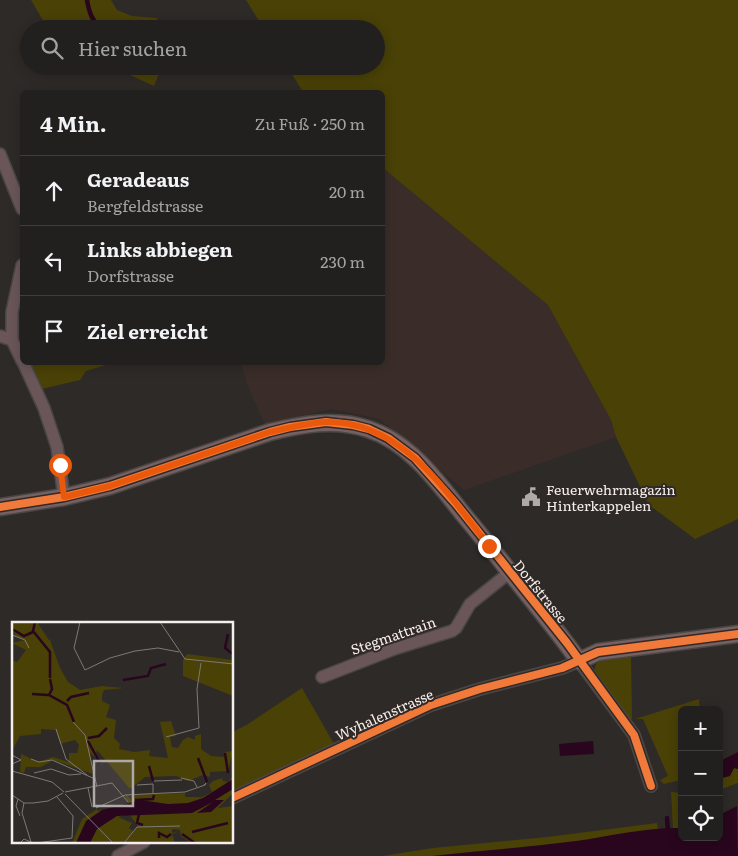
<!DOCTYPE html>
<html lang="de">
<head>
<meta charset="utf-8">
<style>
  body { margin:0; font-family:Literata,serif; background:#2e2d2b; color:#f1f3f6 }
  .controls { position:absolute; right:15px; bottom:15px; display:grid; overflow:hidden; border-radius:8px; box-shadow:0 2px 12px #0003 }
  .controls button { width:45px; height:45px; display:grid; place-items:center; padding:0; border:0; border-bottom:1px solid #3f3e3c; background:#22201e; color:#f1f3f6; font:25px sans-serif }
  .stop { position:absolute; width:15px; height:15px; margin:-11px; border:4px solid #ea580c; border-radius:50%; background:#fff }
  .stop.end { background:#ea580c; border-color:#fff; box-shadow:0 1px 5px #0008 }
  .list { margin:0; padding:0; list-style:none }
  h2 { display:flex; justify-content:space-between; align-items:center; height:65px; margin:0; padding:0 20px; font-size:21px }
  h2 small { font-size:16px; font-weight:400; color:#a2a3a4 }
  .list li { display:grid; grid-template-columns:32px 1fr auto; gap:15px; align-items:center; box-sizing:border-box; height:70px; padding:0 20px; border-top:1px solid #3f3e3c }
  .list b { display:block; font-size:19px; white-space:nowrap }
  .list p { margin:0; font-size:16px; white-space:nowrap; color:#a2a3a4 }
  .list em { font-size:16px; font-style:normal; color:#a2a3a4 }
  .icon { flex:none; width:28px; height:28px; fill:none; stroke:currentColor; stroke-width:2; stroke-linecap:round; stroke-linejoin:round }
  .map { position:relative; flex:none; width:738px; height:856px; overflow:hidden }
  .search { position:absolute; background:#22201e; box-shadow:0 2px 12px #0003; left:20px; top:20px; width:365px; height:55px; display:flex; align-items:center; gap:12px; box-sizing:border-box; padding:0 18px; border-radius:28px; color:#a2a3a4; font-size:19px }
  .panel { position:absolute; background:#22201e; box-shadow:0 2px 12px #0003; left:20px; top:90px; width:365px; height:275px; border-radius:8px }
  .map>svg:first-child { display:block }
  .built { fill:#3a2d29 }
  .green { fill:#494106 }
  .water { fill:#29061d }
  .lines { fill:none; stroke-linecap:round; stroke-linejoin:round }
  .stream { stroke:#29061d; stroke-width:4.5 }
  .street-casing { stroke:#494644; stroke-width:14 }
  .secondary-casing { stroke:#494644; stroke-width:19 }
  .street { stroke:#6a5658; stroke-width:11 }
  .secondary { stroke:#766062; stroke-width:16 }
  .cycleway-casing { stroke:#302926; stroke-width:11 }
  .cycleway { stroke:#f17a3a; stroke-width:8 }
  .route { stroke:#ea580c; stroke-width:6 }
  .labels { text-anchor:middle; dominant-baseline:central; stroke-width:4; stroke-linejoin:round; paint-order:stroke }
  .poi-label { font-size:14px; fill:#f4efed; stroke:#302926; text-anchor:start }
  .street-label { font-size:14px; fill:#f4efed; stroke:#302926 }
  .inset-river { fill:none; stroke:#29061d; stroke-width:2.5 }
  .inset-road { fill:none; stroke:#7d7977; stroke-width:1 }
  .view { fill:#afaaa8; fill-opacity:0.15; stroke:#afaaa8; stroke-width:2.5 }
  .inset-edge { fill:none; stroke:#f4efed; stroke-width:2.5 }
</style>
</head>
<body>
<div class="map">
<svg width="738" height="856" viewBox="0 0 738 856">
  <rect width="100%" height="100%" fill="#2e2a28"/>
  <path class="built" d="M383,168L548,305L611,420L616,437L464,490L380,419L331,409L265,425L247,384L241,363L382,362Z"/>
  <g class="green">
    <path d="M31,0H111L117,10L132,16L157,18L160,29H48Z"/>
    <path d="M246,0H738V519L695,539L649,505L616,437L611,420L548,305L383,168L382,92H303L287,66H376V29H264Z"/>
    <path d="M110,66H162L154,86Z"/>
    <path d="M30,363H113L86,371L80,380L42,389Z"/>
    <path d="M631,655L632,719H628L595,675C590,655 618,657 631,655Z"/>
    <path d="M302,688L334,744L233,794V732L248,724Z"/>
    <path d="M699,699L700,710H682V782L677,781L664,784L660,780L668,776L643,719H635Z"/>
    <path d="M719,762V768L731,773L734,768L738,769V783L719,790Z"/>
    <path d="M671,792L682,793V837H719V815L737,806L738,856H382L433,848L547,837L657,823L658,829L673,828Z"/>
  </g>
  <g class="water">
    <path d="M593,741L594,754L560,756L559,744Z"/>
    <path d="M738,752V769L734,768L730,776L722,778C718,773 719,765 722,760Z"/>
    <path d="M737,806L738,856H432C480,851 528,847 576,841C611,836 646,827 682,828V837H719V815Z"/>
  </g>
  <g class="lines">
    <g class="stream">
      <path d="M87,0C89,12 92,21 101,29"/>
      <path d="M667,818L668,832"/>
    </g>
    <g class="street-casing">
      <g id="street">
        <path d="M0,154L22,209"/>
        <path d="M0,336L12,340L22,361"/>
        <path d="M12,340V312L22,265"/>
        <path d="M23,362L44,408L57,447L64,497"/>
        <path d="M322,677L394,649L452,631L456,628L470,604L510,572"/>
        <path d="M232,798L431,705L480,689L562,668L579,661L634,735L651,786"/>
        <path d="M118,856L144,842"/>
      </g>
    </g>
    <g class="secondary-casing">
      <path id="secondary" d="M0,507L64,497L110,486L270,432C303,424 335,418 368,429C409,442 437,481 463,514C479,533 494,552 509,571C532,600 557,630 579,661L598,652L738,634"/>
    </g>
    <use href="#street" class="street"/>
    <use href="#secondary" class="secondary"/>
    <g class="cycleway-casing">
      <g id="cycleway">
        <path d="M0,507L64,497L110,486L270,432L290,427L326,422L353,425L369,429L388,438L415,458L456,504L567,643L634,735L651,786"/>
        <path d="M232,798L431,705L480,689L562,668L598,652L738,634"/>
      </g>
    </g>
    <use href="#cycleway" class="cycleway"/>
  </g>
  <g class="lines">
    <path class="route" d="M60,465L64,497L110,486L270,432C288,428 307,423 326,422C403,421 447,493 489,546"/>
  </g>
  <defs>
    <g id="civic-bare" transform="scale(1.5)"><path d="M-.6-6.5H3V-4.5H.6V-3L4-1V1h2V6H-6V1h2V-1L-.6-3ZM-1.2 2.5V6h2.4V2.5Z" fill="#afaaa8" stroke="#302926" stroke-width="2.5" paint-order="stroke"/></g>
  </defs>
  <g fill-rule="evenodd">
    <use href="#civic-bare" x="531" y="497"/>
  </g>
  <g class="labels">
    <g class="poi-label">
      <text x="546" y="489">Feuerwehrmagazin<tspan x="546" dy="16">Hinterkappelen</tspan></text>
    </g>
    <g class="street-label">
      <text transform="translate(541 591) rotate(51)">Dorfstrasse</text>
      <text transform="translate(393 635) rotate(-19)">Stegmattrain</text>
      <text transform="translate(384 714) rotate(-24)">Wyhalenstrasse</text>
    </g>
  </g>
  <g transform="translate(12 622)">
    <rect width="221" height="221" fill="#2e2a28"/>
    <path d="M0,0H25L37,18L41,17L38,18L48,46L56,60L68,68L90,64L112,66L92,68L90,73V79L98,83L94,95L104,98L102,116L108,122L107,127L122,130L138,128L137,134L156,136L148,100L159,99L164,114L158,115L160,125L166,126L171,118L176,115L183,118V114L189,112V127L199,134L212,135L213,130L221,129L216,149L198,150V155L191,153L176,159L164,154L133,155L118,167L85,128L84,131L90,143L78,130L81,152L41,138L29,145H14L12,151L8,150L9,132L26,140L41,135L57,140V131H65L67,123L63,118L48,122L44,108L29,107V112L8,114L0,129V38L5,40L14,28L0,21L13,18L3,14ZM175,32L221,38V74L171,54V38ZM221,154V171L206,186L221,184V221H179L169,214L168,208L160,207V211L167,209L160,212L163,221H113L126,204L117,192L106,195L120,201L117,206L121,209L112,221H60L70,197L85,187L86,189L117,182L113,174L115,173L120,179L123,172L173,171V175H190L200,170L197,163L201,159L210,156L211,159L216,160Z" fill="#494106"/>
    <path d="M221,157V167L203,178H212L199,190L185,191L201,180L180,191L105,194L85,207L78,221H64L74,199L90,188L128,178L156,182L176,181L191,176Z" fill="#29061d"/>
    <path class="inset-river" d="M23,0L21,9L38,30V56M0,7L12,14L21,10M216,12L213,26L222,33M38,57L40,67L37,73L55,83L62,100M111,58L136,54L139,46L154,42M20,72L36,73M55,79L59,75L77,71M76,116L87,114L95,106M76,119L88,141M213,131L216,151M186,136L195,160M137,144L141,159M123,178L141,177L142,173M127,192L125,201L131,203M180,210L216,201M170,212L183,221M147,216V211L155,215L159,212"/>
    <path class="inset-road" d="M68,0L62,26L73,48L98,36L123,29L146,26L167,30M148,0L173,37L222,42M0,13L13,18L17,26M61,100L73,113L85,165M44,107L54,137L75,153M154,115L187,106L185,67L189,41M0,133L9,138L0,142M19,137L27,140L40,138L83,157M0,149L40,160L52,170M22,151L39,147L57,153L69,152M169,156L182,159L185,165M142,159L170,158M125,163L141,162V171M76,166L80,185M53,170L100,161L116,180M53,172L101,221M0,173L12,181H21L36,179L51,171M6,177L4,184L8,194M12,181L10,191L19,220M84,186L113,173L173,170L193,163L194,161L192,163M8,221L12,217L21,221M25,221L60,216L61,194L45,175M112,221L125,205L168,204"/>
    <path class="view" d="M82,139H121V184H82Z"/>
    <rect width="221" height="221" class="inset-edge"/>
  </g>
</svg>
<div class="controls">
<button>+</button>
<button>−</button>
<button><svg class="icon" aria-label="locate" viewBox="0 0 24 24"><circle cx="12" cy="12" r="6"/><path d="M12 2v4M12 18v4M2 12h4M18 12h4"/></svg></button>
</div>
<div class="stop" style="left:60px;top:465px"></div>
<div class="stop end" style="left:489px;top:546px"></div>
<div class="search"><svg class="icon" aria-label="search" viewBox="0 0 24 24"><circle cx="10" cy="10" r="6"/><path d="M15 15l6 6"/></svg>Hier suchen</div>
<section class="panel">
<h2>4 Min.<small>Zu Fuß · 250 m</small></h2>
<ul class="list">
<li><svg class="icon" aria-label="ahead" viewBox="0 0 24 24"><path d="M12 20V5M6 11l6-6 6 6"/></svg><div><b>Geradeaus</b><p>Bergfeldstrasse</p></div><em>20 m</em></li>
<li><svg class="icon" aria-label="left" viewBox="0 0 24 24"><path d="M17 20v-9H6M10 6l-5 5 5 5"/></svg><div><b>Links abbiegen</b><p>Dorfstrasse</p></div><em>230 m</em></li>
<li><svg class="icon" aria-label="arrive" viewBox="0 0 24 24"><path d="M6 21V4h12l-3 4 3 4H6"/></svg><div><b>Ziel erreicht</b></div></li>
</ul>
</section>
</div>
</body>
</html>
